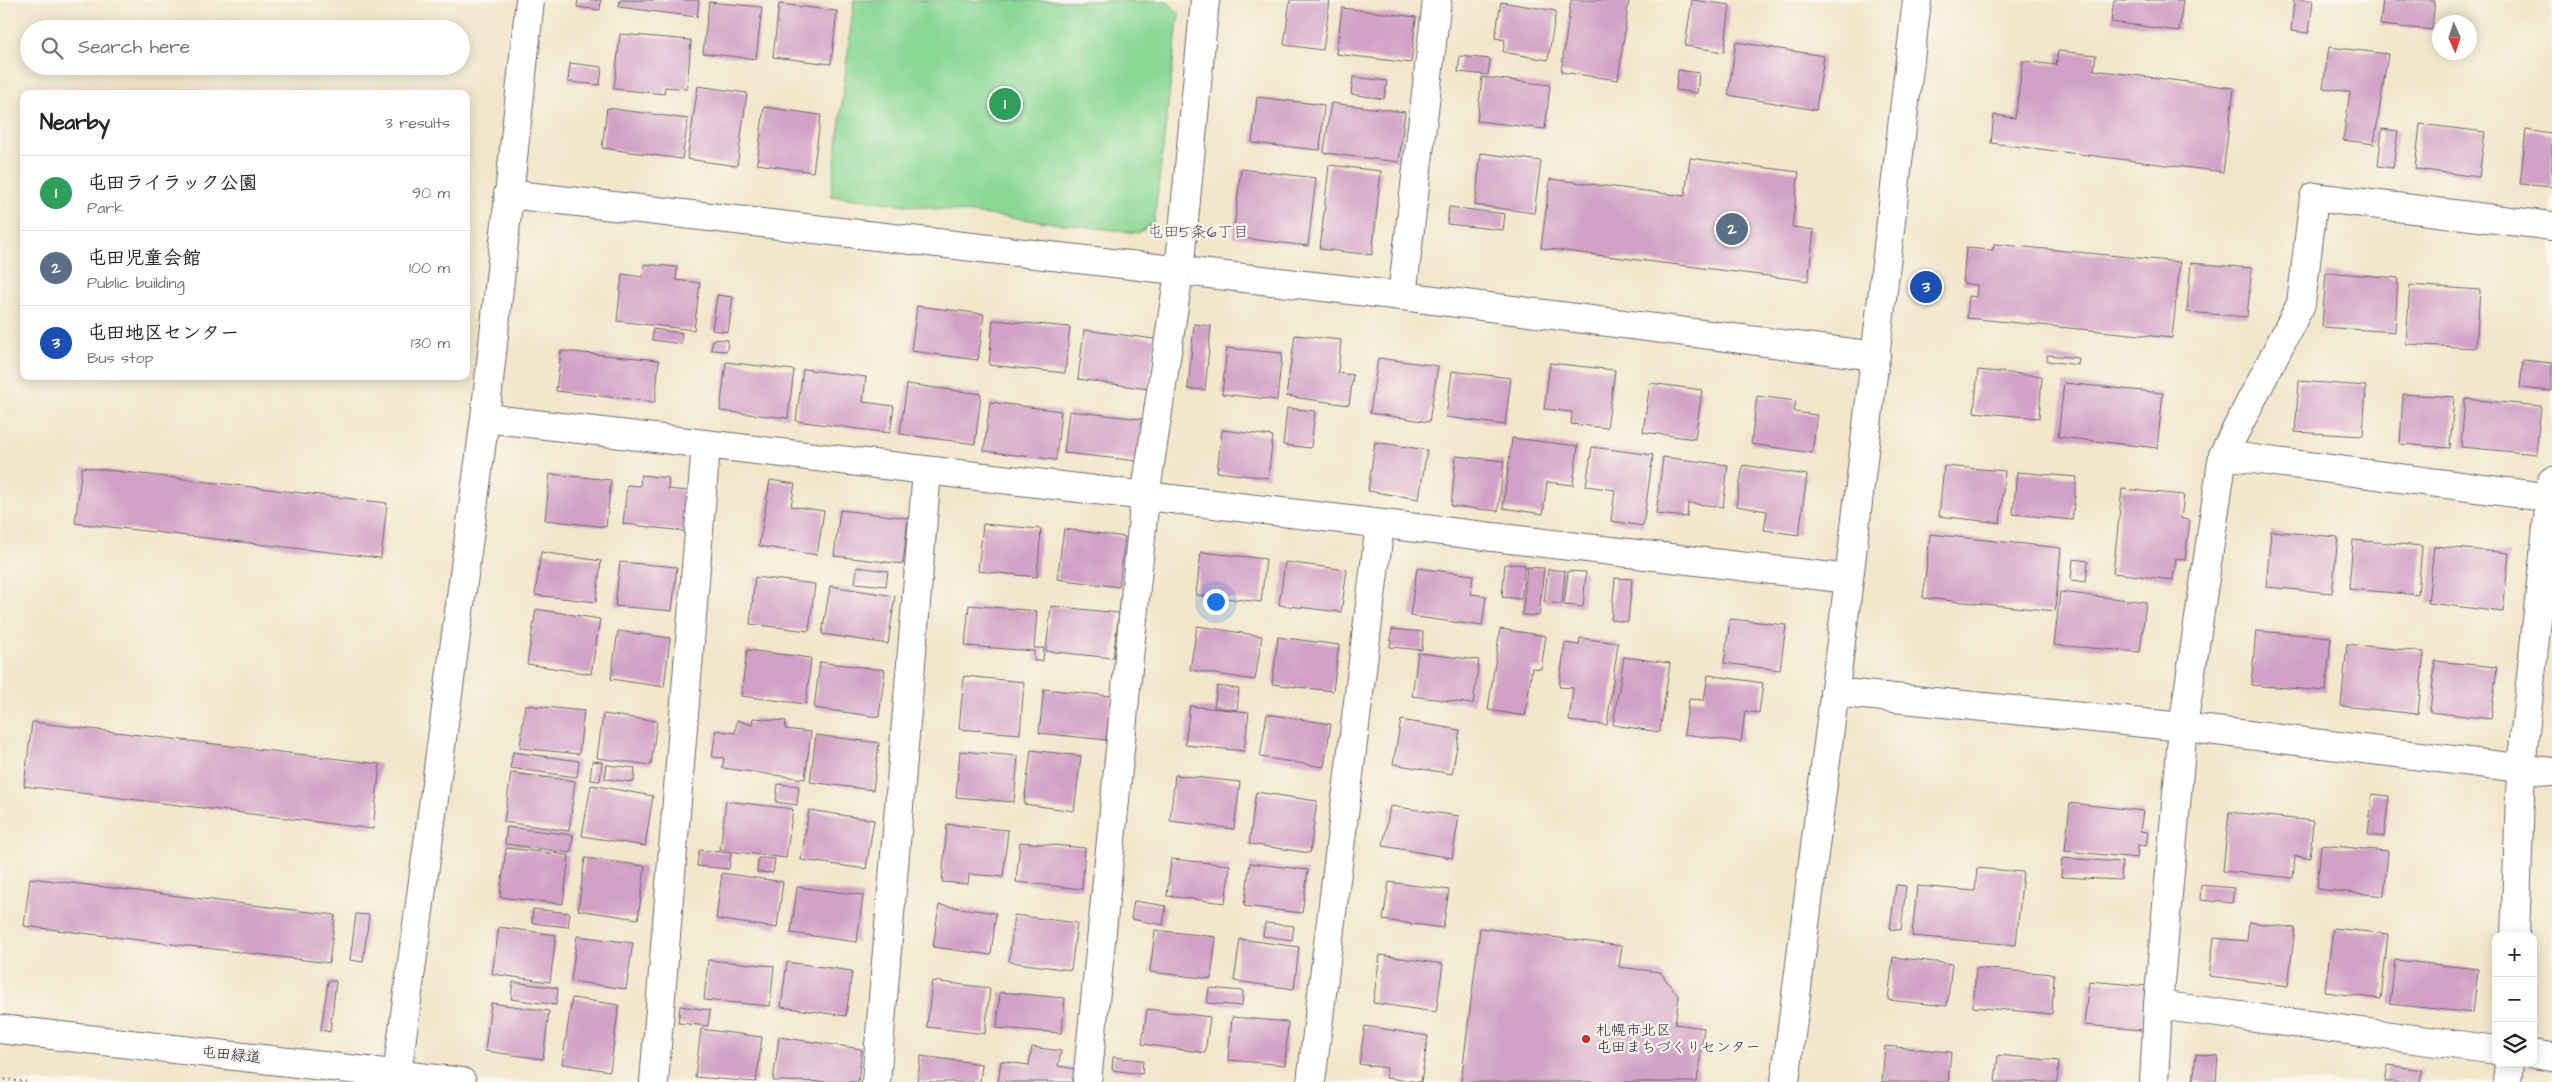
<!DOCTYPE html>
<html lang="en">
<head>
<meta charset="utf-8">
<style>
  body { margin:0; font-family:"Architects Daughter","Klee One",sans-serif; background:#f2f2f2; color:#202124 }
  .controls { position:absolute; right:15px; bottom:15px; display:grid; overflow:hidden; border-radius:10px; box-shadow:0 2px 12px #0003 }
  .controls button { width:45px; height:45px; display:grid; place-items:center; padding:0; border:0; border-bottom:1px solid #e0e0e0; background:#fff; color:#202124; font:25px sans-serif }
  .compass { position:absolute; left:2432px; top:15px; width:45px; height:45px; border-radius:50%; background:#fff; box-shadow:0 2px 12px #0003; rotate:177deg }
  .you { position:absolute; left:1215px; top:601px; width:18px; height:18px; margin:-12px; border:4px solid #fff; border-radius:50%; background:#1a73e8; box-shadow:0 0 0 8px #1a73e833 }
  .badge { display:grid; place-items:center; width:32px; height:32px; border-radius:50%; background:#d93025; color:#fff; font-size:16px; font-weight:700 }
  .pin { position:absolute; translate:-50% -50%; border:2px solid #fff; box-shadow:0 1px 5px #0006 }
  .list { margin:0; padding:0; list-style:none }
  h2 { display:flex; justify-content:space-between; align-items:center; height:65px; margin:0; padding:0 20px; font-size:21px }
  h2 small { font-size:16px; font-weight:400; color:#757577 }
  .list li { display:grid; grid-template-columns:32px 1fr auto; gap:15px; align-items:center; box-sizing:border-box; height:75px; padding:0 20px; border-top:1px solid #e0e0e0 }
  .list b { display:block; font-size:19px; white-space:nowrap }
  .list p { margin:0; font-size:16px; white-space:nowrap; color:#757577 }
  .list em { font-size:16px; font-style:normal; color:#757577 }
  .icon { flex:none; width:28px; height:28px; fill:none; stroke:currentColor; stroke-width:2; stroke-linecap:round; stroke-linejoin:round }
  .map { position:relative; flex:none; width:2552px; height:1082px; overflow:hidden }
  .search { position:absolute; background:#fff; box-shadow:0 2px 12px #0003; left:20px; top:20px; width:450px; height:55px; display:flex; align-items:center; gap:12px; box-sizing:border-box; padding:0 18px; border-radius:28px; color:#757577; font-size:19px }
  .panel { position:absolute; background:#fff; box-shadow:0 2px 12px #0003; left:20px; top:90px; width:450px; height:290px; border-radius:10px }
  .map>svg:first-child { display:block }
  .green { fill:#8bd896; stroke:#567d68 }
  .building { fill:#d2a1c6 }
  .lines { fill:none; stroke-linecap:round; stroke-linejoin:round }
  .street-casing { stroke:#6b676d; stroke-width:30 }
  .secondary-casing { stroke:#6b676d; stroke-width:30 }
  .path { stroke:#6b676d; stroke-width:3; stroke-dasharray:1 4; stroke-linecap:butt }
  .street { stroke:#fff; stroke-width:28 }
  .secondary { stroke:#fff; stroke-width:28 }
  .poi-dot { fill:#c8321e; stroke:#fbf7ec; stroke-width:2 }
  .labels { text-anchor:middle; dominant-baseline:central; stroke-width:4.5; stroke-linejoin:round; paint-order:stroke }
  .poi-label { font-size:15px; fill:#22223b; stroke:#fbf7ec; text-anchor:start }
  .street-label { font-size:15px; fill:#22223b; stroke:#fbf7ec }
  .neighbourhood-label { font-size:16px; fill:#604e6c; stroke:#fbf7ec }
</style>
</head>
<body>
<div class="map">
<svg width="2552" height="1082" viewBox="0 0 2552 1082">
  <rect width="100%" height="100%" fill="#fbf7ec"/>
  <filter id="ink" filterUnits="userSpaceOnUse"><feTurbulence type="fractalNoise" baseFrequency=".02" numOctaves="2"/><feDisplacementMap in="SourceGraphic" scale="10" xChannelSelector="R" yChannelSelector="G"/><feConvolveMatrix kernelMatrix="1 2 1 2 8 2 1 2 1" color-interpolation-filters="sRGB"/></filter>
  <filter id="wash" filterUnits="userSpaceOnUse"><feTurbulence type="fractalNoise" baseFrequency=".0096" numOctaves="4" result="noise"/><feDisplacementMap in="SourceGraphic" scale="20" xChannelSelector="R" yChannelSelector="G"/><feGaussianBlur stdDeviation="1.12" result="paint"/><feColorMatrix in="noise" values="0 0 0 0 0 0 0 0 0 0 0 0 0 0 0 0 0 1.4 0 .05"/><feComposite in="paint" operator="in"/></filter>
  <g filter="url(#wash)">
    <rect width="100%" height="100%" fill="#f2e6cb"/>
    <path class="green" d="M854,0L1167,1L1179,13L1154,223L1138,233L831,196Z"/>
    <g id="blocks">
      <g class="building">
        <path d="M578,0H601L600,10L577,7Z"/>
        <path d="M620,0H699L697,17L619,7Z"/>
        <path d="M1290,0H1330L1323,50L1284,45Z"/>
        <path d="M1571,0H1629L1618,80L1561,72Z"/>
        <path d="M1692,0L1730,5L1724,52L1685,46Z"/>
        <path d="M2114,0H2183L2179,31L2111,22Z"/>
        <path d="M2294,0H2313L2309,33L2291,31Z"/>
        <path d="M2383,0H2435L2432,30L2380,25Z"/>
        <path d="M709,2L762,7L756,59L703,53Z"/>
        <path d="M1501,2L1556,11L1548,60L1503,52L1505,40L1495,38Z"/>
        <path d="M779,4L837,11L831,64L773,57Z"/>
        <path d="M1342,8L1416,17L1411,63L1336,54Z"/>
        <path d="M620,34L691,40L687,89L665,87L664,94L614,89Z"/>
        <path d="M1736,42L1824,56L1816,110L1728,95Z"/>
        <path d="M2329,47L2388,54L2374,144L2343,140L2350,92L2323,88Z"/>
        <path d="M2058,51L2096,55L2094,70L2234,88L2223,172L1991,143L1994,115L2015,118L2023,61L2056,65Z"/>
        <path d="M1460,56L1490,59L1488,75L1458,72Z"/>
        <path d="M570,63L602,67L600,85L568,82Z"/>
        <path d="M1678,70L1699,73L1697,93L1676,90Z"/>
        <path d="M1353,77L1387,81L1384,99L1351,94Z"/>
        <path d="M1482,77L1550,85L1545,129L1477,121Z"/>
        <path d="M698,86L747,93L737,166L687,159Z"/>
        <path d="M1257,97L1324,105L1320,150L1252,143Z"/>
        <path d="M1331,103L1405,112L1399,162L1324,153Z"/>
        <path d="M764,107L821,115L813,172L757,164Z"/>
        <path d="M607,108L688,119L682,159L602,148Z"/>
        <path d="M2420,124L2485,132L2479,177L2415,169Z"/>
        <path d="M2382,129L2398,131L2393,168L2378,166Z"/>
        <path d="M2526,130L2552,134V187L2520,184Z"/>
        <path d="M1481,153L1541,161L1534,213L1475,205Z"/>
        <path d="M1690,158L1799,172L1792,227L1814,230L1808,281L1541,248L1550,179L1685,196Z"/>
        <path d="M1329,165L1381,171L1372,255L1320,249Z"/>
        <path d="M1241,169L1316,178L1308,246L1233,237Z"/>
        <path d="M1449,207L1505,214L1503,230L1447,224Z"/>
        <path d="M1994,244L2180,262L2172,338L1967,318L1969,296L1976,297L1977,285L1963,283L1966,248L1993,250Z"/>
        <path d="M2191,263L2252,268L2247,317L2187,312Z"/>
        <path d="M644,264L677,267L676,280L700,283L694,330L617,321L622,274L643,277Z"/>
        <path d="M2326,272L2398,278L2395,332L2322,327Z"/>
        <path d="M2410,285L2480,290L2476,348L2406,344Z"/>
        <path d="M717,295L733,297L728,332L712,330Z"/>
        <path d="M917,306L984,314L978,360L911,351Z"/>
        <path d="M993,320L1070,327L1065,373L989,365Z"/>
        <path d="M1194,324L1211,326L1205,390L1188,389Z"/>
        <path d="M653,329L682,333L681,344L652,340Z"/>
        <path d="M1084,330L1155,339L1148,389L1078,379Z"/>
        <path d="M1295,335L1341,340L1338,373L1353,375L1349,405L1286,396Z"/>
        <path d="M713,339L728,340L727,351L711,350Z"/>
        <path d="M1227,348L1282,353L1277,400L1222,394Z"/>
        <path d="M561,351L659,360L655,402L556,391Z"/>
        <path d="M2047,355L2079,358L2078,365L2047,361Z"/>
        <path d="M1378,358L1438,366L1429,422L1370,413Z"/>
        <path d="M2523,360L2552,363V391L2520,388Z"/>
        <path d="M726,362L794,370L788,418L720,411Z"/>
        <path d="M1550,363L1615,370L1607,428L1571,424L1572,412L1544,409Z"/>
        <path d="M803,369L866,377L863,402L894,406L890,433L796,421Z"/>
        <path d="M1978,370L2042,376L2039,418L1974,412Z"/>
        <path d="M1452,371L1511,378L1505,425L1446,417Z"/>
        <path d="M2299,381L2366,386L2363,436L2295,432Z"/>
        <path d="M1650,383L1702,390L1695,439L1643,432Z"/>
        <path d="M2064,383L2163,393L2157,448L2058,437Z"/>
        <path d="M907,384L981,394L975,444L900,434Z"/>
        <path d="M2403,394L2454,397L2450,448L2400,444Z"/>
        <path d="M1757,396L1796,401L1794,412L1817,415L1812,453L1751,444Z"/>
        <path d="M2465,399L2541,406L2536,454L2461,447Z"/>
        <path d="M990,402L1061,411L1056,460L984,451Z"/>
        <path d="M1287,408L1315,411L1311,448L1283,445Z"/>
        <path d="M1069,411L1142,419L1138,461L1064,453Z"/>
        <path d="M1222,430L1273,436L1268,478L1217,472Z"/>
        <path d="M1512,438L1578,446L1573,485L1547,482L1543,514L1503,508Z"/>
        <path d="M1375,442L1427,450L1419,499L1368,491Z"/>
        <path d="M1592,447L1653,455L1643,526L1611,521L1615,490L1586,486Z"/>
        <path d="M1456,456L1504,461L1498,511L1451,506Z"/>
        <path d="M1663,457L1728,465L1723,507L1688,503L1687,517L1656,514Z"/>
        <path d="M1743,465L1807,475L1799,535L1764,530L1767,511L1736,506Z"/>
        <path d="M1944,466L2005,471L2000,523L1939,516Z"/>
        <path d="M82,467L387,503L381,558L75,523Z"/>
        <path d="M2017,472L2077,477L2072,520L2013,514Z"/>
        <path d="M550,474L611,480L606,527L545,520Z"/>
        <path d="M641,475L669,478L668,489L697,492L692,532L623,524L627,485L640,486Z"/>
        <path d="M770,480L795,484L791,506L824,511L817,555L759,546Z"/>
        <path d="M2122,489L2184,495L2181,519L2190,520L2185,560L2176,558L2173,580L2113,573Z"/>
        <path d="M840,510L908,518L903,564L834,556Z"/>
        <path d="M983,524L1041,529L1037,577L978,571Z"/>
        <path d="M1064,529L1125,537L1119,587L1057,579Z"/>
        <path d="M2271,531L2338,537L2332,593L2266,587Z"/>
        <path d="M1930,534L2061,548L2055,611L1923,598Z"/>
        <path d="M2353,540L2422,546L2418,595L2349,589Z"/>
        <path d="M2434,546L2509,553L2503,612L2428,603Z"/>
        <path d="M541,552L601,561L596,602L535,595Z"/>
        <path d="M1201,552L1266,559L1261,602L1196,595Z"/>
        <path d="M2073,559L2088,561L2086,582L2071,580Z"/>
        <path d="M620,562L677,567L672,611L615,606Z"/>
        <path d="M1285,562L1347,570L1341,612L1279,605Z"/>
        <path d="M1505,564L1525,565L1521,599L1502,597Z"/>
        <path d="M857,567L888,571L886,586L855,583Z"/>
        <path d="M1527,567L1544,568L1539,616L1522,615Z"/>
        <path d="M1417,568L1473,575L1471,594L1486,596L1482,626L1410,616Z"/>
        <path d="M1548,569L1565,571L1562,604L1544,602Z"/>
        <path d="M1568,571L1586,572L1583,607L1564,605Z"/>
        <path d="M755,577L815,584L809,631L750,624Z"/>
        <path d="M1615,578L1632,579L1628,622L1611,620Z"/>
        <path d="M830,586L895,596L888,644L822,634Z"/>
        <path d="M2060,592L2146,602L2140,652L2054,645Z"/>
        <path d="M969,605L1037,611L1034,648H1044L1043,661H1034V651L965,646Z"/>
        <path d="M1051,606L1119,613L1113,658L1046,651Z"/>
        <path d="M536,609L600,619L591,674L527,664Z"/>
        <path d="M1730,619L1786,625L1780,670L1724,663Z"/>
        <path d="M1197,626L1262,636L1255,680L1190,670Z"/>
        <path d="M1392,629L1423,632L1422,650L1390,647Z"/>
        <path d="M1500,629L1546,636L1541,669L1532,668L1525,716L1488,710Z"/>
        <path d="M618,631L670,638L664,687L611,679Z"/>
        <path d="M2256,631L2331,637L2326,691L2251,685Z"/>
        <path d="M1278,637L1339,645L1333,691L1272,684Z"/>
        <path d="M1580,638L1618,643L1607,725L1569,721L1573,688L1559,687L1565,643L1579,645Z"/>
        <path d="M2347,644L2424,652L2418,714L2341,706Z"/>
        <path d="M747,650L811,658L806,704L741,696Z"/>
        <path d="M1418,653L1479,660L1473,704L1412,696Z"/>
        <path d="M1624,657L1670,663L1660,732L1613,725Z"/>
        <path d="M2435,661L2497,667L2491,719L2430,712Z"/>
        <path d="M820,662L885,670L879,717L814,708Z"/>
        <path d="M1708,675L1763,683L1759,713L1745,711L1741,742L1684,734L1689,699L1704,700Z"/>
        <path d="M964,676L1024,682L1020,734L959,729Z"/>
        <path d="M1217,686L1239,689L1237,710L1214,707Z"/>
        <path d="M1044,689L1111,696L1106,740L1039,733Z"/>
        <path d="M525,705L584,711L579,754L520,748Z"/>
        <path d="M1190,706L1249,712L1244,751L1185,745Z"/>
        <path d="M603,714L657,721L651,765L597,758Z"/>
        <path d="M1267,714L1331,724L1324,767L1260,757Z"/>
        <path d="M753,718L786,721L785,729L811,732L805,779L722,768L724,758L712,757L716,730L735,733L737,720L752,725Z"/>
        <path d="M1401,720L1460,730L1452,774L1393,764Z"/>
        <path d="M32,722L380,764L373,829L24,786Z"/>
        <path d="M816,735L879,743L873,790L810,782Z"/>
        <path d="M1031,750L1081,756L1074,811L1024,804Z"/>
        <path d="M960,751L1018,756L1014,802L956,797Z"/>
        <path d="M513,752L579,761L577,777L510,768Z"/>
        <path d="M592,761L602,762L600,781L590,780Z"/>
        <path d="M607,765L635,768L634,782L605,779Z"/>
        <path d="M511,773L575,781L569,831L504,822Z"/>
        <path d="M1175,775L1240,782L1234,829L1170,821Z"/>
        <path d="M778,784L799,786L797,805L776,802Z"/>
        <path d="M591,785L653,796L645,846L582,836Z"/>
        <path d="M1256,792L1317,801L1310,853L1249,844Z"/>
        <path d="M2372,794L2389,796L2384,837L2368,835Z"/>
        <path d="M726,801L793,809L786,858L720,850Z"/>
        <path d="M2070,803L2143,811L2140,831L2148,832L2146,846L2138,845L2137,858L2065,851Z"/>
        <path d="M1390,806L1459,816L1452,858L1383,846Z"/>
        <path d="M809,810L874,820L866,869L801,860Z"/>
        <path d="M2229,812L2313,821L2310,858L2295,856L2293,878L2223,871Z"/>
        <path d="M947,824L1008,830L1003,877L969,874L968,884L942,882Z"/>
        <path d="M507,827L573,835L571,853L505,844Z"/>
        <path d="M1020,842L1085,848L1082,889L1016,882Z"/>
        <path d="M2321,845L2388,851L2384,896L2317,889Z"/>
        <path d="M506,848L569,855L563,904L500,897Z"/>
        <path d="M699,850L731,853L729,869L697,866Z"/>
        <path d="M585,858L645,866L638,919L578,910Z"/>
        <path d="M758,858L775,859L773,873L757,872Z"/>
        <path d="M2062,858L2122,862L2121,880L2061,877Z"/>
        <path d="M1171,859L1230,865L1225,903L1167,896Z"/>
        <path d="M1250,863L1308,870L1302,913L1244,906Z"/>
        <path d="M1977,868L2023,872L2016,945L1912,936L1917,886L1975,891Z"/>
        <path d="M722,873L783,882L777,928L716,919Z"/>
        <path d="M30,878L335,915L329,963L24,926Z"/>
        <path d="M1389,882L1449,890L1443,928L1383,920Z"/>
        <path d="M1896,885L1906,886L1901,930L1890,929Z"/>
        <path d="M2201,885L2234,888L2232,903L2200,900Z"/>
        <path d="M797,887L863,895L857,942L791,933Z"/>
        <path d="M1134,901L1166,906L1163,925L1131,919Z"/>
        <path d="M939,905L996,913L991,955L933,947Z"/>
        <path d="M533,909L570,913L568,927L532,923Z"/>
        <path d="M356,914L369,915L363,962L350,960Z"/>
        <path d="M1014,915L1077,923L1071,970L1009,962Z"/>
        <path d="M2249,922L2295,928L2288,986L2209,976L2214,938L2247,941Z"/>
        <path d="M1265,923L1294,926L1292,940L1263,936Z"/>
        <path d="M499,927L556,935L550,982L492,974Z"/>
        <path d="M1480,928L1622,946L1619,967L1660,972L1679,997L1675,1024L1704,1028L1697,1082H1461Z"/>
        <path d="M2333,928L2388,934L2381,999L2325,992Z"/>
        <path d="M1155,930L1216,937L1211,979L1150,972Z"/>
        <path d="M577,936L633,943L626,989L571,981Z"/>
        <path d="M1240,939L1299,947L1294,989L1234,981Z"/>
        <path d="M1380,955L1443,964L1436,1012L1373,1003Z"/>
        <path d="M1893,957L1952,964L1947,1006L1888,1000Z"/>
        <path d="M708,960L774,966L770,1006L704,1000Z"/>
        <path d="M2395,960L2478,969L2473,1013L2390,1004Z"/>
        <path d="M787,962L852,971L846,1016L781,1007Z"/>
        <path d="M1976,968L2054,974L2052,1014L1973,1007Z"/>
        <path d="M328,981H336L330,1032L321,1030Z"/>
        <path d="M932,981L990,988L985,1034L927,1027Z"/>
        <path d="M2089,981L2147,986L2143,1030L2084,1025Z"/>
        <path d="M513,982L558,988L556,1005L511,999Z"/>
        <path d="M1209,988L1243,991L1242,1006L1207,1003Z"/>
        <path d="M1000,992L1065,998L1062,1033L997,1028Z"/>
        <path d="M572,998L619,1005L610,1071L562,1064Z"/>
        <path d="M491,1003L549,1011L543,1059L485,1051Z"/>
        <path d="M680,1006L710,1010L708,1026L678,1023Z"/>
        <path d="M1147,1009L1210,1017L1205,1053L1142,1044Z"/>
        <path d="M1232,1017L1288,1022L1285,1065L1228,1060Z"/>
        <path d="M1365,1026L1428,1036L1421,1082L1386,1078L1387,1068L1359,1064Z"/>
        <path d="M701,1029L762,1037L756,1082L695,1077Z"/>
        <path d="M779,1037L862,1049L858,1082L773,1081Z"/>
        <path d="M1885,1046L1951,1052L1948,1082H1882Z"/>
        <path d="M1032,1047L1061,1051L1058,1066L1076,1069L1074,1082H998L1001,1061L1029,1065Z"/>
        <path d="M2196,1054L2218,1056L2216,1082H2193Z"/>
        <path d="M1998,1055L2059,1061L2057,1082H1995Z"/>
        <path d="M921,1056L982,1064L980,1082H917Z"/>
        <path d="M1113,1057L1143,1060L1142,1074L1112,1070Z"/>
        <path d="M2388,1065L2422,1070L2420,1082H2385Z"/>
      </g>
    </g>
  </g>
  <g filter="url(#ink)">
    <use href="#blocks" fill-opacity="0" stroke="#6b676d" stroke-width="1"/>
    <g class="lines">
      <g class="street-casing">
        <g id="street">
          <path d="M508,194L1402,296L1876,356"/>
          <path d="M1402,296L1437,0"/>
          <path d="M485,418L1849,579"/>
          <path d="M2223,455L2552,498"/>
          <path d="M1834,692L2183,727L2552,772"/>
          <path d="M2515,936L2521,768L2552,481"/>
          <path d="M2158,1005L2496,1050"/>
          <path d="M0,1029L462,1082"/>
          <path d="M2533,1054L2552,1057"/>
          <path d="M396,1082L485,418L530,0"/>
          <path d="M654,1082L706,445"/>
          <path d="M876,1082L927,471"/>
          <path d="M1087,1082L1145,497L1179,273L1205,0"/>
          <path d="M1311,1082L1380,524"/>
          <path d="M2154,1082L2158,1005L2183,727L2223,455L2301,304L2314,197L2552,226"/>
          <path d="M2507,1082L2509,1063"/>
        </g>
      </g>
      <g class="secondary-casing">
        <path id="secondary" d="M1785,1082L1849,579L1917,0"/>
      </g>
      <path class="path" d="M0,1079L28,1082"/>
      <use href="#street" class="street"/>
      <use href="#secondary" class="secondary"/>
    </g>
  </g>
  <circle class="poi-dot" cx="1586" cy="1039" r="5"/>
  <g class="labels">
    <g class="poi-label">
      <text x="1596" y="1030">札幌市北区<tspan x="1596" dy="17">屯田まちづくりセンター</tspan></text>
    </g>
    <g class="street-label">
      <text transform="translate(231 1055) rotate(6)">屯田緑道</text>
    </g>
    <g class="neighbourhood-label">
      <text x="1198" y="232">屯田5条6丁目</text>
    </g>
  </g>
</svg>
<div class="controls">
<button>+</button>
<button>−</button>
<button><svg class="icon" aria-label="layers" viewBox="0 0 24 24"><path d="M12 4l9 5-9 5-9-5zM3 14l9 5 9-5"/></svg></button>
</div>
<svg class="compass" viewBox="-18 -18 36 36"><path d="M0-13l5 13h-10z" fill="#e53935"/><path d="M0 13l5-13h-10z" fill="#757577"/></svg>
<div class="you"></div>
<div class="pin badge" style="left:1005px;top:104px;background:#2e9e5b">1</div>
<div class="pin badge" style="left:1732px;top:229px;background:#5c6f8a">2</div>
<div class="pin badge" style="left:1926px;top:287px;background:#1a4fb4">3</div>
<div class="search"><svg class="icon" aria-label="search" viewBox="0 0 24 24"><circle cx="10" cy="10" r="6"/><path d="M15 15l6 6"/></svg>Search here</div>
<section class="panel">
<h2>Nearby<small>3 results</small></h2>
<ul class="list">
<li><span class="badge" style="background:#2e9e5b">1</span><div><b>屯田ライラック公園</b><p>Park</p></div><em>90 m</em></li>
<li><span class="badge" style="background:#5c6f8a">2</span><div><b>屯田児童会館</b><p>Public building</p></div><em>100 m</em></li>
<li><span class="badge" style="background:#1a4fb4">3</span><div><b>屯田地区センター</b><p>Bus stop</p></div><em>130 m</em></li>
</ul>
</section>
</div>
</body>
</html>
